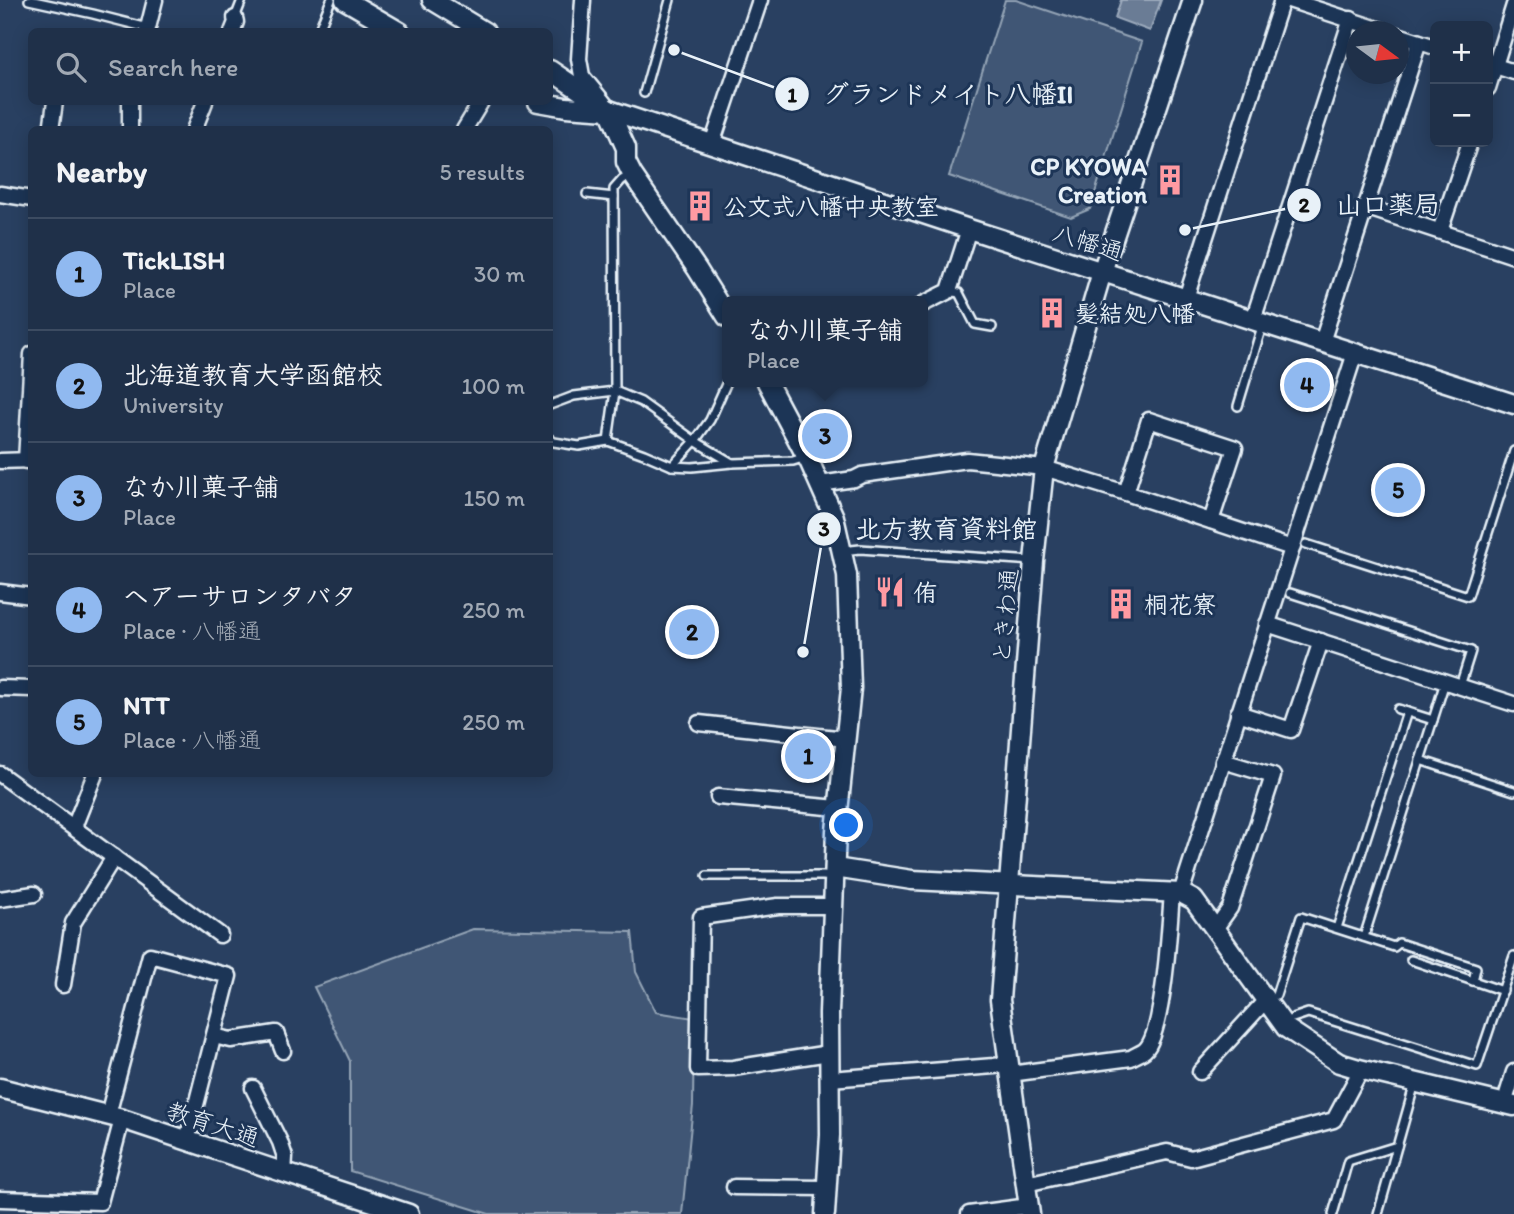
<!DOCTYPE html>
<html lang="en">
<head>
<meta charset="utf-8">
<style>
  body { margin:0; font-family:Itim,"Klee One",sans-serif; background:#2c3c53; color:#f1f3f6 }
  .controls { position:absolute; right:21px; top:21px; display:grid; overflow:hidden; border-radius:10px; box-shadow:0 4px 18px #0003 }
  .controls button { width:63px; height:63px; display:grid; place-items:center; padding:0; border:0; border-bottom:2px solid #3c4b61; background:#1f3049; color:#f1f3f6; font:35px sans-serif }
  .compass { position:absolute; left:1346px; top:21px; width:63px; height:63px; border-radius:50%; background:#1f3049; box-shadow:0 4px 18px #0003; rotate:105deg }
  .you { position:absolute; left:847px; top:826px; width:24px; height:24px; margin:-18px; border:5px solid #fff; border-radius:50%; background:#1a73e8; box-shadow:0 0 0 10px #1a73e833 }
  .badge { display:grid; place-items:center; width:46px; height:46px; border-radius:50%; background:#90b9f0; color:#111; font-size:23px; font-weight:700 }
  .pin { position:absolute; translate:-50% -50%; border:4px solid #fff; box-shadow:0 2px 7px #0006 }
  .popup { position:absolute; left:722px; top:296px; width:206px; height:91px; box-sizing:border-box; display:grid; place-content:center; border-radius:10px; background:#1f3049; filter:drop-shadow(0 2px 5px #0005); font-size:23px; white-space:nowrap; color:#a1a9b4 }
  .popup b { font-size:26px; color:#f1f3f6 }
  .popup::after { content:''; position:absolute; left:50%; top:100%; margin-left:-14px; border:14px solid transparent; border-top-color:#1f3049 }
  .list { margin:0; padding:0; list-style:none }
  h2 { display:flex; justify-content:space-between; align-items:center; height:91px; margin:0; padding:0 28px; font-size:30px }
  h2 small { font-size:23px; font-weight:400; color:#a1a9b4 }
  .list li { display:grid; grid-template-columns:46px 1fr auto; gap:21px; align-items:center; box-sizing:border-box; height:112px; padding:0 28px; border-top:2px solid #3c4b61 }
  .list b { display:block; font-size:26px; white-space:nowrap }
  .list p { margin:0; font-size:23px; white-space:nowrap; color:#a1a9b4 }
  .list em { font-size:23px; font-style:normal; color:#a1a9b4 }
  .icon { flex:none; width:38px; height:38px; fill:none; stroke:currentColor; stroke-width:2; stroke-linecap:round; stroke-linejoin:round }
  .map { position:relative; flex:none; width:1514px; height:1214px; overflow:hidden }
  .search { position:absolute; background:#1f3049; box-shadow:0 4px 18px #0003; left:28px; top:28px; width:525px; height:77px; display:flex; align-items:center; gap:18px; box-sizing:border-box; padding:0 24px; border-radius:10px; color:#a1a9b4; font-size:26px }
  .panel { position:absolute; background:#1f3049; box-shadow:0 4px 18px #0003; left:28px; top:126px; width:525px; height:651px; border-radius:10px }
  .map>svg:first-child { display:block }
  .green { fill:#415774; stroke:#94a4b6; stroke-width:2 }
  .water { fill:#6b7c95; stroke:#9dabbd; stroke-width:2 }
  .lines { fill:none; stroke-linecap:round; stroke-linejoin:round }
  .service-casing { stroke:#e8f1f8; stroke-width:12 }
  .minor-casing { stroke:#e8f1f8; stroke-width:19 }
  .tertiary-casing { stroke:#e8f1f8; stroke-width:23 }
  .service { stroke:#1d3557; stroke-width:7 }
  .minor { stroke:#1d3557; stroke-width:14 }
  .tertiary { stroke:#1d3557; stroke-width:18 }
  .labels { text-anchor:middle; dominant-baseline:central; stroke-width:6; stroke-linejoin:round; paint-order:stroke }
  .poi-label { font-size:24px; font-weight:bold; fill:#e8f1f8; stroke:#1d3557; text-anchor:start }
  .street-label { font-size:24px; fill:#e8f1f8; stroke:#1d3557 }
  .leader { fill:none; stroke:#e8f1f8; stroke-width:2.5 }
  .callout-dot { fill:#e8f1f8; stroke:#1d3557; stroke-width:2.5 }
  .mark-label { font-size:21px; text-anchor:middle; font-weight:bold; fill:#111 }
  .callout-label { font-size:26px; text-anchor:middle; font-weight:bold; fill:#e8f1f8; stroke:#1d3557; stroke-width:6; stroke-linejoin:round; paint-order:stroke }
</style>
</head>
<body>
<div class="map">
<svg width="1514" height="1214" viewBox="0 0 1514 1214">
  <rect width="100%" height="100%" fill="#294061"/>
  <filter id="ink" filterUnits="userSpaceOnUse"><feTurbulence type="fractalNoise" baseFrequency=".0143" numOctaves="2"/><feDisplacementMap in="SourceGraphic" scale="14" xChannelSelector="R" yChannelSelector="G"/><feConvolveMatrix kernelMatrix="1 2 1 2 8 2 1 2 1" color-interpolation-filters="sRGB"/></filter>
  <g filter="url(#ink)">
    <g class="green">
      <path d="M1005,0H1016L1142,42L1090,209L1071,217L949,176Z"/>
      <path d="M473,929L632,932L636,972L656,1012L694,1018L693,1105L682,1214H489L350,1171V1061L314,987Z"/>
    </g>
    <path class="water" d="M1121,0H1161L1150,31L1115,18Z"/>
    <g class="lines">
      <g class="service-casing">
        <g id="service">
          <path d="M29,0L93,14L148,28"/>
          <path d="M235,18L242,0"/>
          <path d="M318,32L331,0"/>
          <path d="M644,93L670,0"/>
          <path d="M587,194L614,197"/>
          <path d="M949,291L959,293L975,324L992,327"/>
          <path d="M550,405L574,396L615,391L614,189L622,180L632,174"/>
          <path d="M1238,406L1263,323"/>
          <path d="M550,439L554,442L579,446L608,441L644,454L672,466L692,467L732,463"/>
          <path d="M608,441L615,391L641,402L695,441L732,463L793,461L806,457"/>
          <path d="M672,466L695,441L710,420L727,382"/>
          <path d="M1306,544L1468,596L1514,451"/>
          <path d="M842,551L860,549L1033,561"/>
          <path d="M1290,593L1471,651L1460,686"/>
          <path d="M1398,709L1433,720"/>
          <path d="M1420,760L1514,791"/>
          <path d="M707,876H823L833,877"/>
          <path d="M1337,928L1407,712"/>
          <path d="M1364,937L1445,682"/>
          <path d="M1411,960L1503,991"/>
          <path d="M1276,995L1301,917L1394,947L1399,943L1476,968L1473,981"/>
          <path d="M1293,1018L1308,1013L1477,1066L1514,956"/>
          <path d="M1333,1214L1348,1161L1397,1146"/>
          <path d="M1378,1214L1415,1083"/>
        </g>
      </g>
      <g class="minor-casing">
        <g id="minor">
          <path d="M583,0L579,59L582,76L604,103"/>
          <path d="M1289,0L1387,32"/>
          <path d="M147,32L155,0"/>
          <path d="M232,32L236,22L235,18"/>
          <path d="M1398,35L1435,47"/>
          <path d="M1489,64L1514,72"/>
          <path d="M1488,88L1514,5"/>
          <path d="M130,102V130"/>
          <path d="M51,130L55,102"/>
          <path d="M194,130L205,102"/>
          <path d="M464,130L481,102"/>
          <path d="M712,144L760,0"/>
          <path d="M0,194L32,199"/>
          <path d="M1365,207L1514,256"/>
          <path d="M1440,231L1470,142"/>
          <path d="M1186,298L1282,0"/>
          <path d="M923,304L949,291L969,229"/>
          <path d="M1253,320L1351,19"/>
          <path d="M1322,342L1419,42"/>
          <path d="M0,461L32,460"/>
          <path d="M26,461L32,354"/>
          <path d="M820,484L854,479L862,475L967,460L1044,468L1126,493L1292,548"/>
          <path d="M1126,493L1149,420L1235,448L1211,521"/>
          <path d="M0,592L32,596"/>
          <path d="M1267,624L1514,704"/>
          <path d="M0,688L32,689"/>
          <path d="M1238,713L1291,730L1321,641"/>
          <path d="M699,723L846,739"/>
          <path d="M0,774L220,935"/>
          <path d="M718,797L838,808"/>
          <path d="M74,827L95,774"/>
          <path d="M1181,893L1355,353"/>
          <path d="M0,899L34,894"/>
          <path d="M1215,929L1230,908L1273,776L1223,761"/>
          <path d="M63,985L73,923L114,857"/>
          <path d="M214,1036L231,1040L276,1033L283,1051"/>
          <path d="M829,1053L733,1068L698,1069L701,917L778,906H833"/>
          <path d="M1200,1072L1266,1000"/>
          <path d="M1010,1074L1131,1058C1135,1055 1142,1053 1145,1050C1164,1033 1170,920 1172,891"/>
          <path d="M830,1079L994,1066L1009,1064"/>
          <path d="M253,1088L280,1142L285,1157L284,1173"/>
          <path d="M1504,1104L1514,1072"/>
          <path d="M108,1115L150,955L229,976L187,1140"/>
          <path d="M1026,1184L1167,1152L1191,1158L1334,1120L1356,1079L1359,1069"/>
          <path d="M734,1187L827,1188"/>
          <path d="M0,1199L100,1202L122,1119"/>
          <path d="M969,1214L1029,1206"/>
        </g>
      </g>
      <g class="tertiary-casing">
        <g id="tertiary">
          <path d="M345,0L400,32"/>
          <path d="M432,0L485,32"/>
          <path d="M550,70L609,110L969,229L1514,404"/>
          <path d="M538,102L566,107L609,110"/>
          <path d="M609,110L626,148V162L632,174L697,269L727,317"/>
          <path d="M767,382L810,463L834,517L847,575L851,688L836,831L829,1013L830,1135L825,1214"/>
          <path d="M835,868L912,880L1181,893L1194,900L1286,1028L1339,1063L1359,1069L1514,1106"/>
          <path d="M0,1088L122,1119L409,1214"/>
          <path d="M1030,1214L1000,1000L1034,561L1044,468L1102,272L1193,0"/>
        </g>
      </g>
      <use href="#service" class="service"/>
      <use href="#minor" class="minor"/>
      <use href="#tertiary" class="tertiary"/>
    </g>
  </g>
  <defs>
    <g id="building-bare" transform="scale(2.415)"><path d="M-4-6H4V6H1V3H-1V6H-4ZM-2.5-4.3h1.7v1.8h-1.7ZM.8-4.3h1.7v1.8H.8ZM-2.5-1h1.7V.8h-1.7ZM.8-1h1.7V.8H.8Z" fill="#ff9aa2" stroke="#1d3557" stroke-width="2.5" paint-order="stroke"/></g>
    <g id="restaurant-bare" transform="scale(2.415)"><path d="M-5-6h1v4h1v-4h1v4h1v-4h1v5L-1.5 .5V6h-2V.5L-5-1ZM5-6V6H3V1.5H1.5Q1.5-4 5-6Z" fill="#ff9aa2" stroke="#1d3557" stroke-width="2.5" paint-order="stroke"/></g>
  </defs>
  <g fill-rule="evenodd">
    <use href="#building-bare" x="1170" y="180"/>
    <use href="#building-bare" x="700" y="206"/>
    <use href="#building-bare" x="1052" y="313"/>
    <use href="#restaurant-bare" x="890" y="592"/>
    <use href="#building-bare" x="1121" y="604"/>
  </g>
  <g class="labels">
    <g class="poi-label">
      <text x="1147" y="166" text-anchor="end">CP KYOWA<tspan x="1147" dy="28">Creation</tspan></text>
      <text x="723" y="206">公文式八幡中央教室</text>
      <text x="1075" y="313">髪結処八幡</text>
      <text x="913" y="592">侑</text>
      <text x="1144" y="604">桐花寮</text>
    </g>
    <g class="street-label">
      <text transform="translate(1088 242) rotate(17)">八幡通</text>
      <text transform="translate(1005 616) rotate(-85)">ときわ通</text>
      <text transform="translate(213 1124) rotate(18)">教育大通</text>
    </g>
  </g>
  <path class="leader" d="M674 50L792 94M1185 230L1304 205M803 652L824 529"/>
  <g class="callout-dot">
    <circle cx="674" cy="50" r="7"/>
    <circle cx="1185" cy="230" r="7"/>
    <circle cx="803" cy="652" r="7"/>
    <circle cx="792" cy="94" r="18"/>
    <circle cx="1304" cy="205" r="18"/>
    <circle cx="824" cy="529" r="18"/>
  </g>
  <g class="mark-label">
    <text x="792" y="102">1</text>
    <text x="1304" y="212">2</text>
    <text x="824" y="536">3</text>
  </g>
  <g class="callout-label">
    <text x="948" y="103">グランドメイト八幡II</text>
    <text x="1388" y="214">山口薬局</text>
    <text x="946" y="538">北方教育資料館</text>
  </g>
</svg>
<div class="controls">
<button>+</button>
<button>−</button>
</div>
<svg class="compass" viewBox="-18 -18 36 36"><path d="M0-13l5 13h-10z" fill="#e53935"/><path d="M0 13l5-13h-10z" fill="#a1a9b4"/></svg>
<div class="you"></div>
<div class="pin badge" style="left:808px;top:756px">1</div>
<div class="pin badge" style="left:692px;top:632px">2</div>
<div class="pin badge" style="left:825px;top:436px">3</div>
<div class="popup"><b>なか川菓子舗</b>Place</div>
<div class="pin badge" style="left:1307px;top:385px">4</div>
<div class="pin badge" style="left:1398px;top:490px">5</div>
<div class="search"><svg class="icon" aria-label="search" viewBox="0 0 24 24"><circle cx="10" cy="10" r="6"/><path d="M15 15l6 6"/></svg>Search here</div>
<section class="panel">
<h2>Nearby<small>5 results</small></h2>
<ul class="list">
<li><span class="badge">1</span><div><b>TickLISH</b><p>Place</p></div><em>30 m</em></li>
<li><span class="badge">2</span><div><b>北海道教育大学函館校</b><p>University</p></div><em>100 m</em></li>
<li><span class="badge">3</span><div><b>なか川菓子舗</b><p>Place</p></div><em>150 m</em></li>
<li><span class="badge">4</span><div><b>ヘアーサロンタバタ</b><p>Place · 八幡通</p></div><em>250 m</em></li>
<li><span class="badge">5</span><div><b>NTT</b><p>Place · 八幡通</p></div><em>250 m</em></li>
</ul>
</section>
</div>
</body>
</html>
